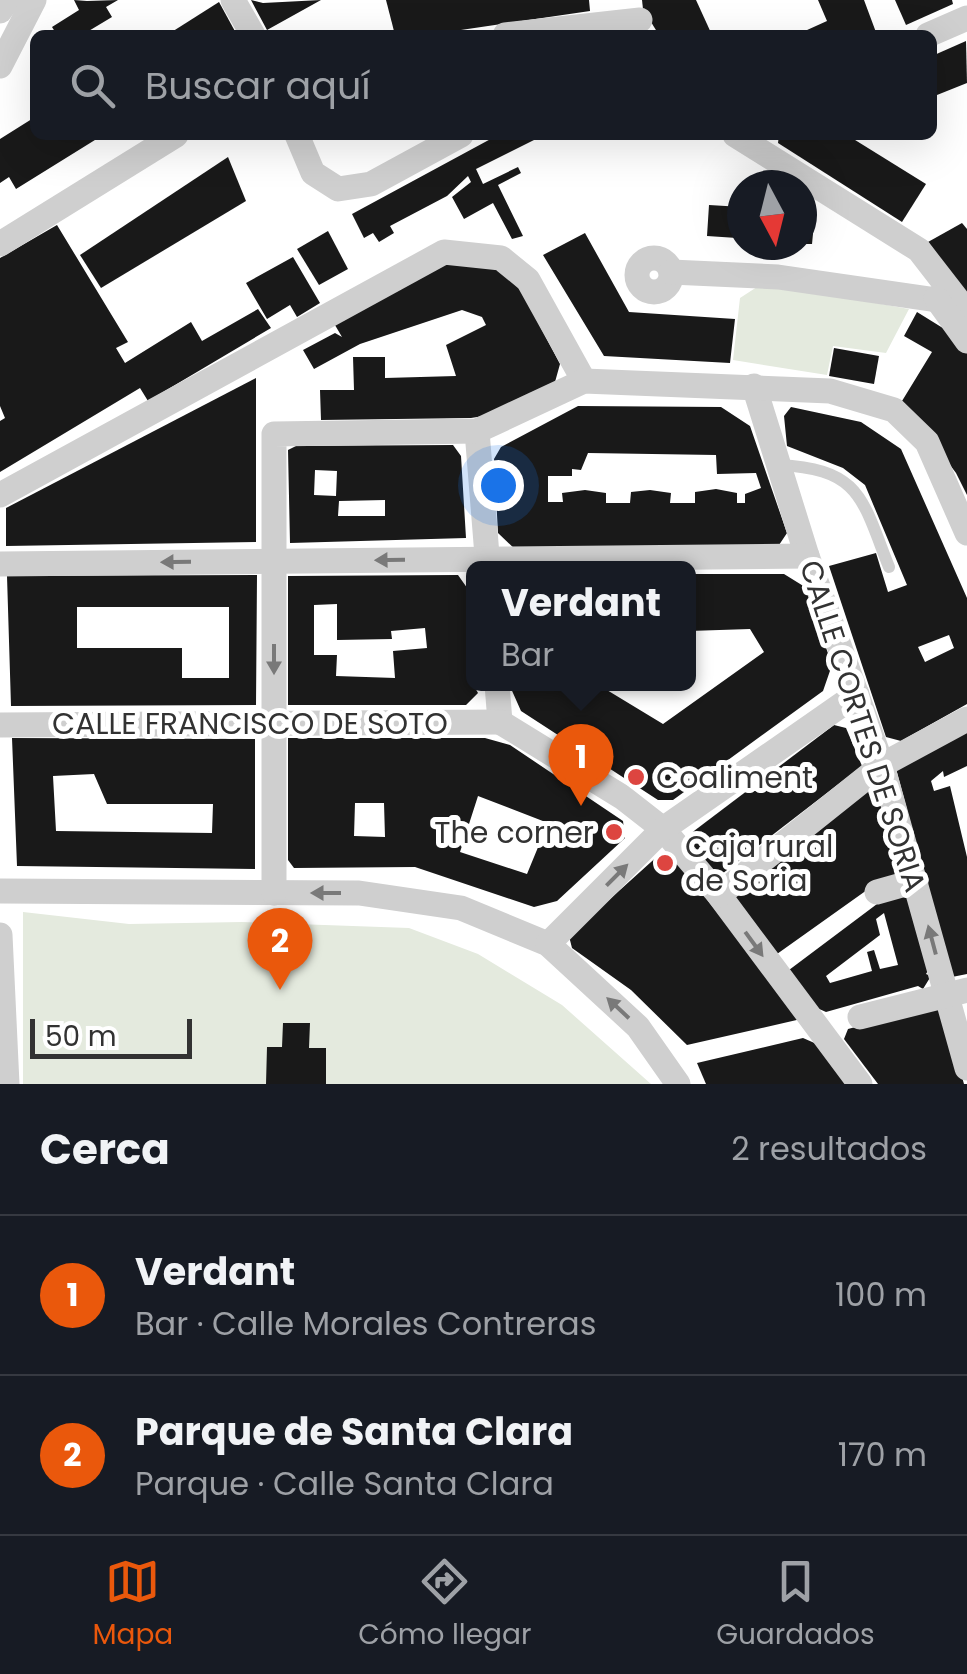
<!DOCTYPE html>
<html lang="es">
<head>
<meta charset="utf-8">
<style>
  body { margin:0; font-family:Poppins,sans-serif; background:#20242c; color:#f1f3f6 }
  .compass { position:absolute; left:727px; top:170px; width:90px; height:90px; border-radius:50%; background:#171b24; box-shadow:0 10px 40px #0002; rotate:173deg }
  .scale { position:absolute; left:30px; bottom:25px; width:162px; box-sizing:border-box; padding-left:10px; border:5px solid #323232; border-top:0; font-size:28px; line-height:35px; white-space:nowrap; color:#323232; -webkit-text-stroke:8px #fff; paint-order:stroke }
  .you { position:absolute; left:498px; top:485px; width:35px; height:35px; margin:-25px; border:8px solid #fff; border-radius:50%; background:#1a73e8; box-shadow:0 0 0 15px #1a73e833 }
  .badge { display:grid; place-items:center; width:65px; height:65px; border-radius:50%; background:#ea580c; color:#fff; font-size:32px; font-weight:700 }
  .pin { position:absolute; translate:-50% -82px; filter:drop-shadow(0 2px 5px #0008) }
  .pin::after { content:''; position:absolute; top:52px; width:35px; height:30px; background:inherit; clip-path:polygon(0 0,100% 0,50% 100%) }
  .popup { position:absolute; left:466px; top:561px; width:230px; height:130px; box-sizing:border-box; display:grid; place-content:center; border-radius:15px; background:#171b24; filter:drop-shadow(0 2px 8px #0005); font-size:32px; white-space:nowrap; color:#9ea1a6 }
  .popup b { font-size:38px; color:#f1f3f6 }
  .popup::after { content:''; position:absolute; left:50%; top:100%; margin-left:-20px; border:20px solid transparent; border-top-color:#171b24 }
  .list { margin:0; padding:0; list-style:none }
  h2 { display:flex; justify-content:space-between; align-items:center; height:130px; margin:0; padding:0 40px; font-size:42px }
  h2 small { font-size:32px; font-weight:400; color:#9ea1a6 }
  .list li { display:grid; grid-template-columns:65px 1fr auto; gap:30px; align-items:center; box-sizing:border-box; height:160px; padding:0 40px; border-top:2px solid #363941 }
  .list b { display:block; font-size:38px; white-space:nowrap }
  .list p { margin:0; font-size:32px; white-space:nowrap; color:#9ea1a6 }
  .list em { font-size:32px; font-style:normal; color:#9ea1a6 }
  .icon { flex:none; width:55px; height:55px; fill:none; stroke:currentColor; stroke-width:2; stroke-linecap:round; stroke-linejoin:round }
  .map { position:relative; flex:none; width:967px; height:1084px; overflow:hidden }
  .search { position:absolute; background:#171b24; box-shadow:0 10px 40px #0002; left:30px; right:30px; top:30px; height:110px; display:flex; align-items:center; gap:25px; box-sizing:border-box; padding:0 35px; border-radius:15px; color:#9ea1a6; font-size:38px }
  .sheet { height:450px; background:#171b24 }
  nav { display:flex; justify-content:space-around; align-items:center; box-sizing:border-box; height:140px; border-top:2px solid #363941; background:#171b24; font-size:28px; color:#9ea1a6 }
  nav a { display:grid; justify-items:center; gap:5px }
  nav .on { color:#ea580c }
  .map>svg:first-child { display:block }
  .green { fill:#e4eade }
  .building { fill:#191919; fill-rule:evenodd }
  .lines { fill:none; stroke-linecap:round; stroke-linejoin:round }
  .service { stroke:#cfcfcf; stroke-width:12 }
  .minor { stroke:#cfcfcf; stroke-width:25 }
  .oneway { fill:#797979 }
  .poi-dot { fill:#dd4540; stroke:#fff; stroke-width:4 }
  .labels { text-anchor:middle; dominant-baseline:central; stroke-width:10; stroke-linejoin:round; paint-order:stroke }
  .street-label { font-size:30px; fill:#323232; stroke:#fff }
  .poi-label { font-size:30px; fill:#323232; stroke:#fff; text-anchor:start }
</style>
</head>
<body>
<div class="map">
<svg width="967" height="1084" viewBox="0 0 967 1084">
  <rect width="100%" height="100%" fill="#fff"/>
  <g class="green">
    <path d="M760,285L781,286L909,309L886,353L833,346L827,375L733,360L740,298Z"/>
    <path d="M23,912L129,924L242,922L409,928L478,954L562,1005L651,1084H23Z"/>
  </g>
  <g class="building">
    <path d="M74,0L87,1L118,0L106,7L112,17L82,35H57L52,27L79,10Z"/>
    <path d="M251,0L263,3L321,0L267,30Z"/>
    <path d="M386,0H589L590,11L427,35H395Z"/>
    <path d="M642,0H696L712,35H659L643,9Z"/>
    <path d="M818,0H864L877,35H796L827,21Z"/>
    <path d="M895,0H952L953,4L906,25Z"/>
    <path d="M219,2L237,35H167Z"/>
    <path d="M966,41L967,83L932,97V56Z"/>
    <path d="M35,117V135H103L16,189L9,177L0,183V139Z"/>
    <path d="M498,135H544L476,169L483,184L518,167L521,173L498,185L523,236L512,239L493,203L464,219L452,197L471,182L468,176L447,196L390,226L394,233L379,242L373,233L364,238L352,214Z"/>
    <path d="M779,135H847L926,184L902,222L778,143Z"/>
    <path d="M228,157L246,201L101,288L80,255Z"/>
    <path d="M709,205L742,207V232H737V238L707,236Z"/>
    <path d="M802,212L815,213L812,244H802Z"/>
    <path d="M962,223L967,229V295L928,242Z"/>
    <path d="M57,225L128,342L116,348L125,363L191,322L202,341L258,309L271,328L148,401L140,388L0,472V421L5,418L0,406V258Z"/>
    <path d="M328,231L348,269L319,285L297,249Z"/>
    <path d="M585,233L629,312L735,319L730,363L604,356L543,255Z"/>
    <path d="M293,257L320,303L297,317L290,305L267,319L246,283Z"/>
    <path d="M465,261L504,272L522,292L560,364L555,382L490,415L471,418L321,420L320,390H354L353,357H385V378L456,376L446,345L486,325L482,317L462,310L360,344L314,369L303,350L335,333L342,337L332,320L450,262Z"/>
    <path d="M917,312L946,330L967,353V495L956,473L902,401L932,352L904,336Z"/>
    <path d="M834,348L879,356L874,384L829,376Z"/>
    <path d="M256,378V542L6,546V508Z"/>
    <path d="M578,406L721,407L750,426L787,533L777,548L518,552L498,533L494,459L501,447ZM588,453L716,455L717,474L756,473L761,488L745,494V503H737V493L716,489L695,492V503H670L671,493L650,490L631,492L630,503H606V493L585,490L562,493L563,502H548V476H572V469L581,470Z"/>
    <path d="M791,407L861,422L901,449L967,598V704L901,741L886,737L829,566L876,553L888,592L907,585L865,485L843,468L787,446L784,416ZM949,635L954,648L925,662L918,647Z"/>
    <path d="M453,445L461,456L466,538L290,543L288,450L296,446ZM315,470L337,471L336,496L314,495ZM385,500V516H338L339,501Z"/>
    <path d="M689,574H784L805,587L832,665L823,691L673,800H658L521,711L509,684H597L663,724L764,652L750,629L689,631Z"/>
    <path d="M257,575L256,705L11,706L7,576ZM77,607H229V678H182V648H77Z"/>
    <path d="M458,575L470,592L473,684L478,693L466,705H288V576ZM337,604V640L392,639L391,631L425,628L427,648L393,651L395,678L336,676L337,655H314V605Z"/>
    <path d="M834,725L846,728L862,766L718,877L686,837Z"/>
    <path d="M967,727V766L944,777L943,771L931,781L934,791L950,786L967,857V974L952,977L895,765Z"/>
    <path d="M12,738L255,739V869L17,866ZM94,774L107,804H213L212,833L56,831L53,776Z"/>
    <path d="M288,738H485L510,745L623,821L625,838L557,901L534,907L415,867L294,868L288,860ZM478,796L548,823L527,874L460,852ZM355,803H384L385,837L354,836Z"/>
    <path d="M871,783L882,788L905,875L881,880L777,954L732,896Z"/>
    <path d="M661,853L673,856L801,1019L687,1045L631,990L572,948L569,936Z"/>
    <path d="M908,894L929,969L926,974L931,976L923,989L918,986L826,1012L817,1008L789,970L881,901ZM884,913L898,965L880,969L874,950L867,952L872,971L830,983L826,976L880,935L876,919Z"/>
    <path d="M941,1004L964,1084H878L844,1039L848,1029Z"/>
    <path d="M283,1023H310L309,1048H326V1084H266L267,1047H282Z"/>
    <path d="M803,1038L819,1045L848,1084H706L697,1063Z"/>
  </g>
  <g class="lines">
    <path class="service" d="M779,465C861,469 862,499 889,567"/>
    <g class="minor">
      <path d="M233,0L253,35"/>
      <path d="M0,11L8,0"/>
      <path d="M505,35L640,20"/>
      <path d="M928,35L967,18"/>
      <path d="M0,66L34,0"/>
      <path d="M297,135L313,173L338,189L371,184L461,135"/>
      <path d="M735,135L919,250L967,312"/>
      <path d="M0,244L176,135"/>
      <circle cx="654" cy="275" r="17"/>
      <path d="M671,272L778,277L937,300"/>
      <path d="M936,298L967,341"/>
      <path d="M754,386L807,556L882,765L967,1068"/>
      <path d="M477,431L488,568"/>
      <path d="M0,495L444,252L501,258L528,280L584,381"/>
      <path d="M0,564L807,556"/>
      <path d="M497,684L500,722"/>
      <path d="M500,722L622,797L663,829L719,895L860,1084"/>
      <path d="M0,725L500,722"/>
      <path d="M0,891L359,893L461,908L548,944L638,1027L678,1084"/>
      <path d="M877,892L916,881"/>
      <path d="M274,893V434L477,431L584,381L830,391L894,410L927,442L967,533"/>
      <path d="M719,895L882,765L967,719"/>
      <path d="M0,935L7,1084"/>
      <path d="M548,944L663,829L857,694"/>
      <path d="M860,1017L967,990"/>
    </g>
  </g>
  <defs><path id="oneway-solid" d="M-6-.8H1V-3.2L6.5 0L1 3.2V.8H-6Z" transform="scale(2.5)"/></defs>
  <g class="oneway">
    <use href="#oneway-solid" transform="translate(390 560) rotate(179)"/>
    <use href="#oneway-solid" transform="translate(176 562) rotate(179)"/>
    <use href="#oneway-solid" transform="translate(274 659) rotate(90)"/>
    <use href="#oneway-solid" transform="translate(617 875) rotate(-45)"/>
    <use href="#oneway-solid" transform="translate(326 893) rotate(-180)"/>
    <use href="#oneway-solid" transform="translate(932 940) rotate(-105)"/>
    <use href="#oneway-solid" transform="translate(754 944) rotate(54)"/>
    <use href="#oneway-solid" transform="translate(618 1008) rotate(-137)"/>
  </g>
  <g class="poi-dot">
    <circle cx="636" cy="777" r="10"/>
    <circle cx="614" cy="832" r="10"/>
    <circle cx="665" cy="863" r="10"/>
  </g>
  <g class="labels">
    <g class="street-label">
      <text x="250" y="723">CALLE FRANCISCO DE SOTO</text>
      <text transform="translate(863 726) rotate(72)">CALLE CORTES DE SORIA</text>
    </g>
    <g class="poi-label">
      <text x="656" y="777">Coaliment</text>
      <text x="594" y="832" text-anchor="end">The corner</text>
      <text x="685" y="846">Caja rural<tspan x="685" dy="34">de Soria</tspan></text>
    </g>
  </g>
</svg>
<svg class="compass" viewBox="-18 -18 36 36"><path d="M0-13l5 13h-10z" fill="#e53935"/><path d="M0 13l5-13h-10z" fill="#9ea1a6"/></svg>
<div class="scale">50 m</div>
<div class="you"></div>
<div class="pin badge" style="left:581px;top:806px">1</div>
<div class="popup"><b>Verdant</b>Bar</div>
<div class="pin badge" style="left:280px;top:990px">2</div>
<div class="search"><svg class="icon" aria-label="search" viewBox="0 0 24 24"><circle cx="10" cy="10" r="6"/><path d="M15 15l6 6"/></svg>Buscar aquí</div>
</div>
<section class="sheet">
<h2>Cerca<small>2 resultados</small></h2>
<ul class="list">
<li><span class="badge">1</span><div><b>Verdant</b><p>Bar · Calle Morales Contreras</p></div><em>100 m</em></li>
<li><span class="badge">2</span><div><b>Parque de Santa Clara</b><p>Parque · Calle Santa Clara</p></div><em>170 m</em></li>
</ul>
</section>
<nav>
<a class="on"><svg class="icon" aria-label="map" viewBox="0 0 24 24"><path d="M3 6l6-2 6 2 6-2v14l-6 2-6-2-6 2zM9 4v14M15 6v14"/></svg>Mapa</a>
<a><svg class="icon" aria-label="directions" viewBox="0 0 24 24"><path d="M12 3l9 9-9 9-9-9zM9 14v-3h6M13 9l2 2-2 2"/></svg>Cómo llegar</a>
<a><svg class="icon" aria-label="saved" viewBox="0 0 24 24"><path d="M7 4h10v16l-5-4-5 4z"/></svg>Guardados</a>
</nav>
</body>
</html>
